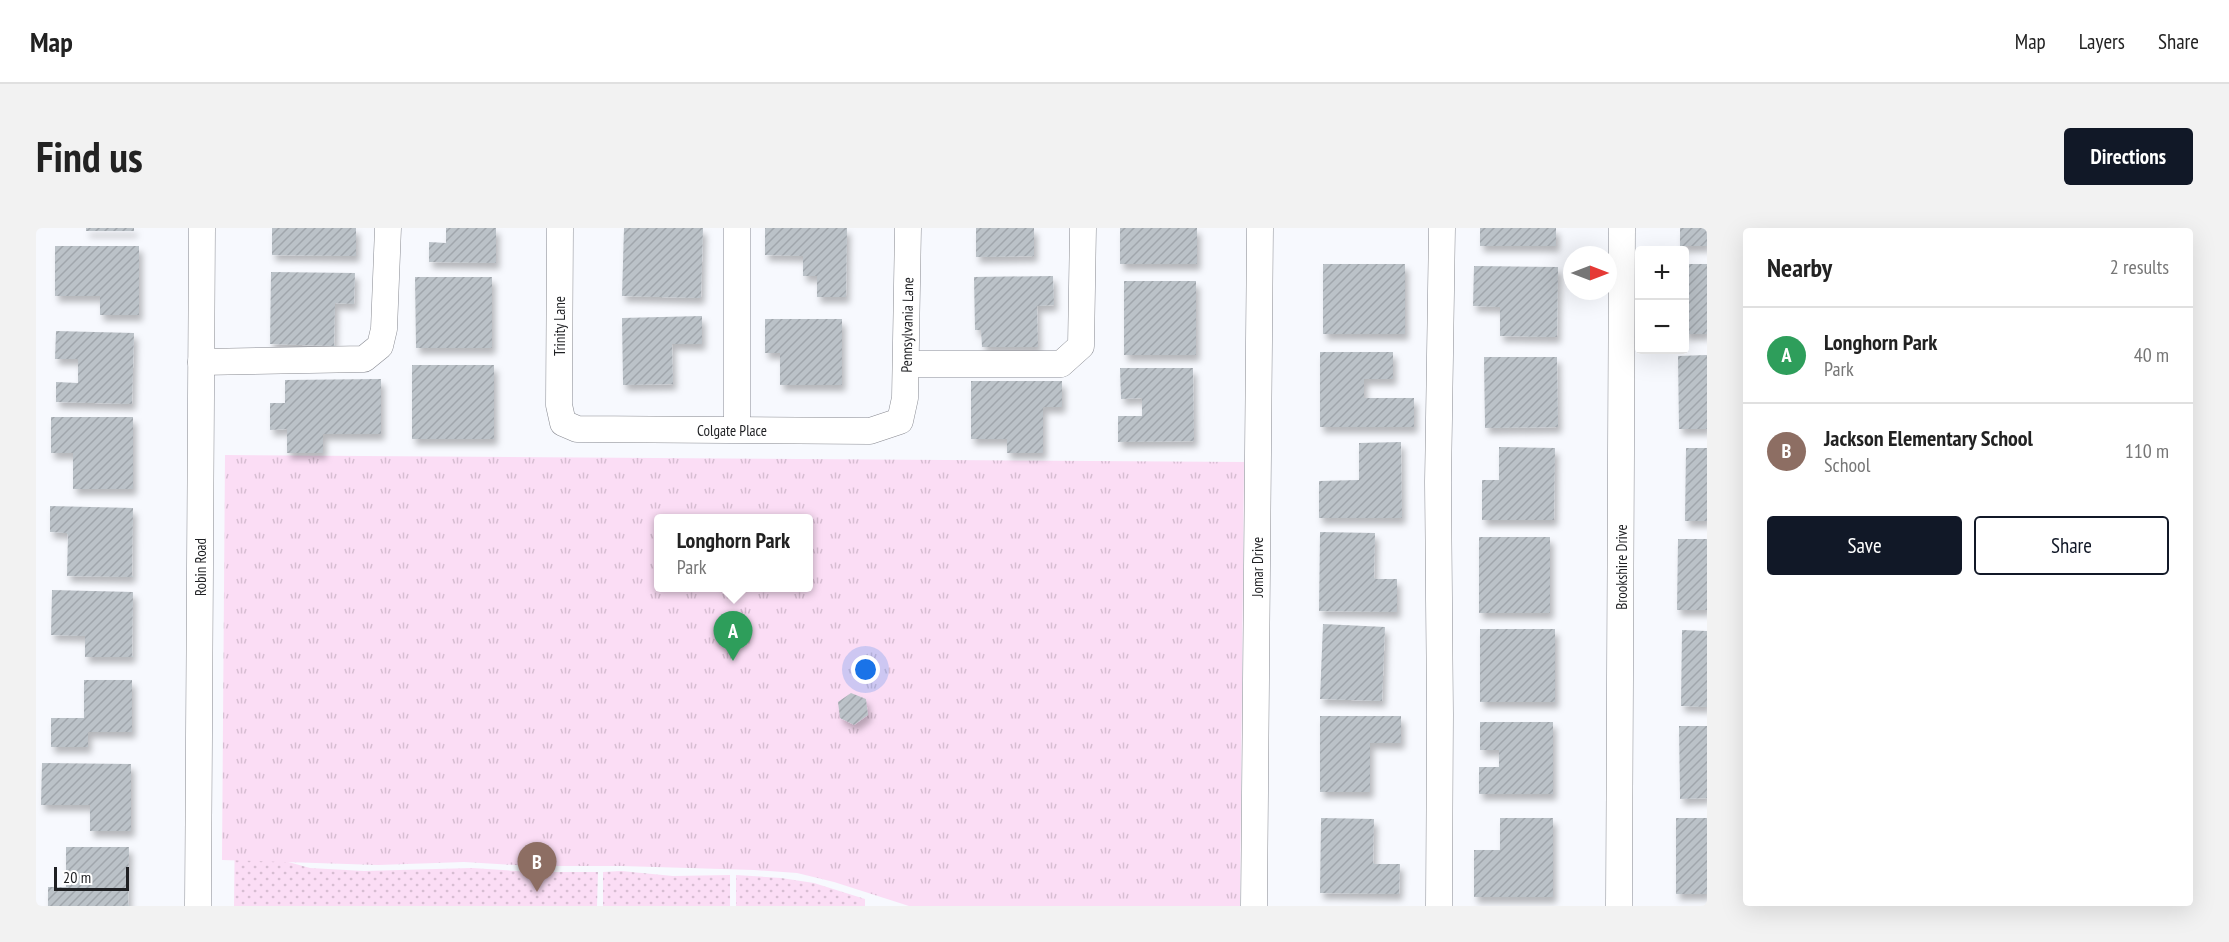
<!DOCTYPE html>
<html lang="en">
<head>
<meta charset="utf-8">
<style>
  body { margin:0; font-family:"PT Sans Narrow",sans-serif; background:#f2f2f2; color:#222 }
  .controls { position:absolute; right:18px; top:18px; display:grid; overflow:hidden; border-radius:6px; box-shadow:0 6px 24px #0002 }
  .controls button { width:54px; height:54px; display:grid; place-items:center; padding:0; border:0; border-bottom:2px solid #e0e0e0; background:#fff; color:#222; font:30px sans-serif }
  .compass { position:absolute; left:1527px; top:18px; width:54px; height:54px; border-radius:50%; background:#fff; box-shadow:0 6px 24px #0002; rotate:90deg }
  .scale { position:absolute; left:18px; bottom:15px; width:75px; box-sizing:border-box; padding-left:6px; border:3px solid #1f2023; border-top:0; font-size:16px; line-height:21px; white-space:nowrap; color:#1f2023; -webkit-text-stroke:4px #fff; paint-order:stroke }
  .you { position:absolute; left:830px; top:442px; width:21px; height:21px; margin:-15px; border:4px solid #fff; border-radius:50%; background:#1a73e8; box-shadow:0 0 0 9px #1a73e833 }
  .badge { display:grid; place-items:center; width:39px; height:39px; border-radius:50%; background:#111827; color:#fff; font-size:20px; font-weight:700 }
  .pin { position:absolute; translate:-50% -50px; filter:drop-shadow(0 2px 3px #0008) }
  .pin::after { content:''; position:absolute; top:32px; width:21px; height:18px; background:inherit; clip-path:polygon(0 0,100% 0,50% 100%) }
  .popup { position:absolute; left:618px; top:286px; width:159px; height:78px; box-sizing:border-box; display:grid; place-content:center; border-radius:6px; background:#fff; filter:drop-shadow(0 2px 4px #0005); font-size:20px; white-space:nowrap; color:#767676 }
  .popup b { font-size:22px; color:#222 }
  .popup::after { content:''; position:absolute; left:50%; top:100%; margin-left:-12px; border:12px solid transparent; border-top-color:#fff }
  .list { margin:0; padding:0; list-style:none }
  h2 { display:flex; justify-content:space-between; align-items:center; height:78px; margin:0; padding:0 24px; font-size:26px }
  h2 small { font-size:20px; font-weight:400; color:#767676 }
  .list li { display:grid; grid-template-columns:39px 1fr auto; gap:18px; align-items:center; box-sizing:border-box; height:96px; padding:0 24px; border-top:2px solid #e0e0e0 }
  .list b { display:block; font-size:22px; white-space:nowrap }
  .list p { margin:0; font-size:20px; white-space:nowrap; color:#767676 }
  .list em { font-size:20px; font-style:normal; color:#767676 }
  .actions { display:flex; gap:12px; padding:18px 24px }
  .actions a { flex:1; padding:14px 0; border:2px solid #111827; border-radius:6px; text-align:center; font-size:21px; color:#111827 }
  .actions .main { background:#111827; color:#fff }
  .map { position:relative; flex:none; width:1671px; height:678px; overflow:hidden; border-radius:6px }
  header { display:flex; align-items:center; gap:36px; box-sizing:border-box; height:84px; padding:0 30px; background:#fff; border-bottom:2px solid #e0e0e0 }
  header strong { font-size:28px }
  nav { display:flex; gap:33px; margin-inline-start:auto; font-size:21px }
  .intro { display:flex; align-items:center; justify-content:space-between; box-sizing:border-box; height:144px; padding:0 36px }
  h1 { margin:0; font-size:42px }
  .button { padding:15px 27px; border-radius:6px; background:#111827; color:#fff; font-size:21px; font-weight:700 }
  main { display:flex; gap:36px; padding:0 36px }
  aside { flex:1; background:#fff; border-radius:6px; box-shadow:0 6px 24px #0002 }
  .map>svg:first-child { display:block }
  .grass { fill:url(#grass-dots) }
  .park { fill:url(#park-tufts); fill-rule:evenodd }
  .building { fill:url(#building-hatch); filter:url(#shadow) }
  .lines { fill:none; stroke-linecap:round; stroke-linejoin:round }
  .minor-casing { stroke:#888a91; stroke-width:27 }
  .minor { stroke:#fff; stroke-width:26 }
  .labels { text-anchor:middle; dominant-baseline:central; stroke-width:6; stroke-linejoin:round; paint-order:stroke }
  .street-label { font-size:15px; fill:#1f2023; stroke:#fff }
</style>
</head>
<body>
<header>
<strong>Map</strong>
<nav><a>Map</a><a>Layers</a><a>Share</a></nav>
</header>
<div class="intro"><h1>Find us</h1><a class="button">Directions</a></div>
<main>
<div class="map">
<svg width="1671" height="678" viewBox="0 0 1671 678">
  <defs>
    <pattern id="grass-dots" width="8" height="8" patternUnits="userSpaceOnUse" patternTransform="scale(1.5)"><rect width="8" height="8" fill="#fbddf5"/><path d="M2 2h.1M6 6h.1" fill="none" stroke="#d7bdd2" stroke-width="1.8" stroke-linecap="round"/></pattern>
    <pattern id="park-tufts" width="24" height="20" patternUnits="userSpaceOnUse" patternTransform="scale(1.5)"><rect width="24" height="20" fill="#fbddf5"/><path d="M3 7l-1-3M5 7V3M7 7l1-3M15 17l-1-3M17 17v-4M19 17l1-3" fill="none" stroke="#d7bdd2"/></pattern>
    <pattern id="building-hatch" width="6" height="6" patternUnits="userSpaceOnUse" patternTransform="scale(1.5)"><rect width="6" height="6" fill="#bbc2c8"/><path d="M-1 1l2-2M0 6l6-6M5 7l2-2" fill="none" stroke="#a0a6ac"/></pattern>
    <filter id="shadow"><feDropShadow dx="3.5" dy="6" stdDeviation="3" flood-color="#0004"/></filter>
  </defs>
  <rect width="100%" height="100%" fill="#f7f9fe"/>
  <g class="grass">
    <path d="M199,593L245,632L274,640L328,643L436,640L494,644H562L561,678H198Z"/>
    <path d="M585,643L637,648L694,647V678H567V644Z"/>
    <path d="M700,647L745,650L778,655L829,671V678H700Z"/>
  </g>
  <path class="park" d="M189,227L1208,234L1204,678H873L798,654L761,645L718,642L586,638H497L428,634L342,637L186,632ZM622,290H772V360H622Z"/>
  <g class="building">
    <rect x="50" y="0" width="48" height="3"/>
    <path d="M236,0H320V28L236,27Z"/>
    <path d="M410,0H460V35L393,34V14L410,15Z"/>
    <path d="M588,0H667L665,70L586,68Z"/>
    <path d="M729,0H811L810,69H781V48H767V28L729,27Z"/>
    <path d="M940,0H998V28L940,29Z"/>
    <rect x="1084" y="0" width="77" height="36"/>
    <rect x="1444" y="0" width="76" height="18"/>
    <rect x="1644" y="0" width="27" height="18"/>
    <path d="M19,18H103V87H64V68H19Z"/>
    <rect x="1287" y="36" width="82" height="70"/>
    <rect x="1648" y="36" width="23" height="70"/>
    <path d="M1438,38L1522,39L1521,109L1464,108V79L1437,78Z"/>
    <path d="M235,44L319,45L318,76L299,75L298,118L234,116Z"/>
    <path d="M1017,48L1018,77L1001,78L1002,119H946L945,102H939L938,49Z"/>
    <path d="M379,49H456V120H380Z"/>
    <rect x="1088" y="53" width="72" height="74"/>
    <path d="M666,88V116H636L637,156L587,157L586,90Z"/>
    <path d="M729,91H806V157H744V125H729Z"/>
    <path d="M20,103L98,105L96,176L20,174V154L42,155V131H19Z"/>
    <path d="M1284,124H1357V151H1328V170H1378V199H1284Z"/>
    <path d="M1671,127V201H1643L1642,128Z"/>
    <path d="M1448,129H1521L1522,199L1449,200Z"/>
    <rect x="376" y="137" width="82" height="74"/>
    <path d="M1084,140H1157L1158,213L1082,214V188H1106V170L1085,171Z"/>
    <path d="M345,151V206H287V225H251V201L234,202V175H249V152Z"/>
    <path d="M935,153H1026V179H1007V225H971V211H935Z"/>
    <path d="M15,189H97V261H37V225H15Z"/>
    <path d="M1365,214L1366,290H1283V253L1323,252V215Z"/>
    <path d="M1463,219L1519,220L1518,292H1446V252H1463Z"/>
    <path d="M1650,220H1671V293H1649Z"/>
    <path d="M14,278L97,280L96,349L31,348L32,305L14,304Z"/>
    <path d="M1284,304L1339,305L1338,351H1361V384L1283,383Z"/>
    <rect x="1443" y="309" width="71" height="76"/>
    <path d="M1642,311H1671V382H1641Z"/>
    <path d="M16,362L97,364L96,429H49V408L15,407Z"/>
    <path d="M1287,396L1349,399L1346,473L1284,471Z"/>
    <rect x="1444" y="401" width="75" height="73"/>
    <path d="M1646,402L1671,403V479L1645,478Z"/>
    <path d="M48,452H96V504H52V519H15V490H48Z"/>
    <path d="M815,465L830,471L832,487L818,497L804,490L802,474Z"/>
    <path d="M1284,488H1365V515H1334V564H1284Z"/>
    <path d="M1444,494H1517V566H1443V539H1463V522H1444Z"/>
    <path d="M1643,498H1671V570L1644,571Z"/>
    <path d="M6,535L95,536V603H54V577H5Z"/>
    <path d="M1285,590L1338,591L1337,636H1364L1363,666L1284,665Z"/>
    <path d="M1464,590H1517V669H1438V622H1464Z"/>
    <rect x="1640" y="590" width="31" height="76"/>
    <path d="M30,619H93L92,678H12V659H30Z"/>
  </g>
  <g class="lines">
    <g class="minor-casing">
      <g id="minor">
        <path d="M524,0L523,177L527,195L541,201L834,203L864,193L869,170L872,0"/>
        <path d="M701,0V201"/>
        <path d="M165,134L328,131L344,118L348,101L352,0"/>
        <path d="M871,136H1025L1045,118L1047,0"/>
        <path d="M162,678L166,0"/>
        <path d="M1218,678L1224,0"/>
        <path d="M1403,678L1404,486L1402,254L1406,0"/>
        <path d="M1583,678L1586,0"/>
      </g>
    </g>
    <use href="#minor" class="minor"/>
  </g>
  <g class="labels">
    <g class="street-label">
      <text transform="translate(871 97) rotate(-89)">Pennsylvania Lane</text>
      <text transform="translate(523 98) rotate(-90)">Trinity Lane</text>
      <text x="696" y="202">Colgate Place</text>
      <text transform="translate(164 339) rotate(-90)">Robin Road</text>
      <text transform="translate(1221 339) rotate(-90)">Jomar Drive</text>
      <text transform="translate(1585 339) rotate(-90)">Brookshire Drive</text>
    </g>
  </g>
</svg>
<div class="controls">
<button>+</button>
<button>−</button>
</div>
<svg class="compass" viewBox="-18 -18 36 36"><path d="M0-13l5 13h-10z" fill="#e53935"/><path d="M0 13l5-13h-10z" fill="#767676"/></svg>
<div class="scale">20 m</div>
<div class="you"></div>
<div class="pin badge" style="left:697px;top:433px;background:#2e9e5b">A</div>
<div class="popup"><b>Longhorn Park</b>Park</div>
<div class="pin badge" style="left:501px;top:664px;background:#8d6e63">B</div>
</div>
<aside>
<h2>Nearby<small>2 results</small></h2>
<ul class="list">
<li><span class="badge" style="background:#2e9e5b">A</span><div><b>Longhorn Park</b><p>Park</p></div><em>40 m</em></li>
<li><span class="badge" style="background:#8d6e63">B</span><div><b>Jackson Elementary School</b><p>School</p></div><em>110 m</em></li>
</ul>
<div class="actions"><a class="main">Save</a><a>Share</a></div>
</aside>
</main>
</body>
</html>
